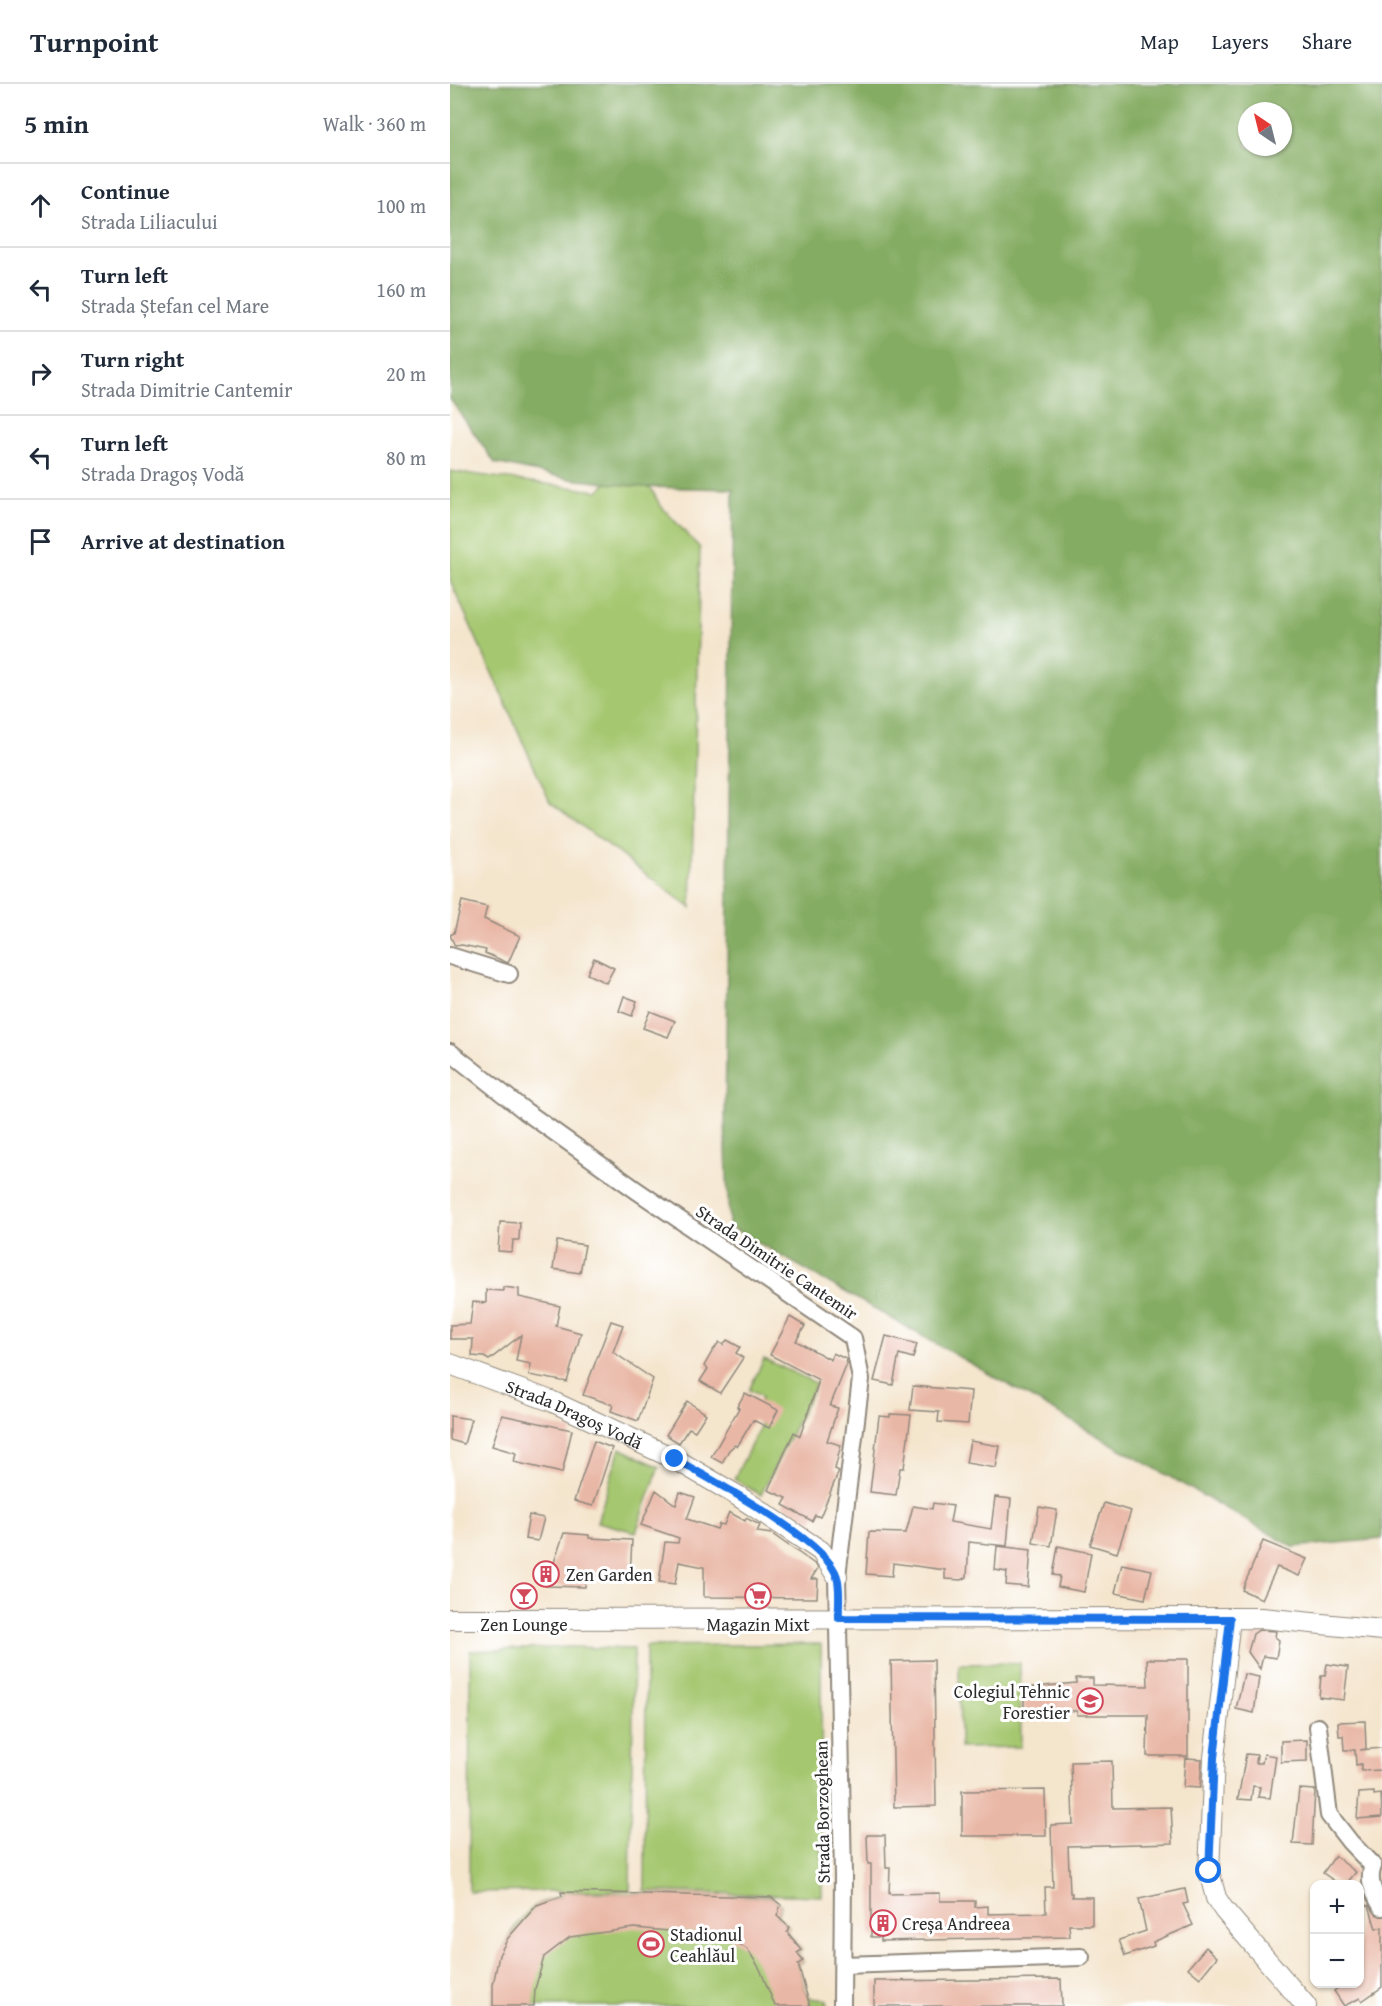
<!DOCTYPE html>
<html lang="en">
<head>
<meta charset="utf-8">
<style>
  body { margin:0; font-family:"Gentium Book Plus",serif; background:#f2f2f3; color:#1f2937 }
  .controls { position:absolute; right:18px; bottom:18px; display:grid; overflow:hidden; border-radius:12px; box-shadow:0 2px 4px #0004 }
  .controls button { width:54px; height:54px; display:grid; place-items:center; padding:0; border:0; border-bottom:2px solid #e0e1e3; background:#fff; color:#1f2937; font:30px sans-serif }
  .compass { position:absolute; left:788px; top:18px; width:54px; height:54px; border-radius:50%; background:#fff; box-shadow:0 2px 4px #0004; rotate:325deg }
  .stop { position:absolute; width:18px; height:18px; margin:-14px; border:4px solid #1a73e8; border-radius:50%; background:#fff }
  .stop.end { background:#1a73e8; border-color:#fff; box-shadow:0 2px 6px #0008 }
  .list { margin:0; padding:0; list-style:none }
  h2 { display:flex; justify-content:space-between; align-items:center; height:78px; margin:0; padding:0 24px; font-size:26px }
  h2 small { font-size:20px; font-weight:400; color:#747a83 }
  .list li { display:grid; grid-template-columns:39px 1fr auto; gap:18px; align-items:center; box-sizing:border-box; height:84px; padding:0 24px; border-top:2px solid #e0e1e3 }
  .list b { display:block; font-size:22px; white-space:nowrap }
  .list p { margin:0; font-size:20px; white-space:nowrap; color:#747a83 }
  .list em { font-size:20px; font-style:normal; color:#747a83 }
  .icon { flex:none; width:33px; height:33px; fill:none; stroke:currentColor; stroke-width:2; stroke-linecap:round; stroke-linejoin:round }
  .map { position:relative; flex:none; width:932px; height:1922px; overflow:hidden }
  header { display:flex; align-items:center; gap:36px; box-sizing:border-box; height:84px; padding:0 30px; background:#fff; border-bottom:2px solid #e0e1e3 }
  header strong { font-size:28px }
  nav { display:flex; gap:33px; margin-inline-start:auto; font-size:21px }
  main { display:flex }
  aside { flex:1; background:#fff }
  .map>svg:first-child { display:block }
  .green { fill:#a5c76f; stroke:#68794d; stroke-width:1.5 }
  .forest { fill:#84ac62; stroke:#586c46; stroke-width:1.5; fill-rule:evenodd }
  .building { fill:#e9b7a6 }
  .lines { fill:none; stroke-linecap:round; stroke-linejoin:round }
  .minor-casing { stroke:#90887c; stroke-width:20 }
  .tertiary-casing { stroke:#90887c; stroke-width:22 }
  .minor { stroke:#fff; stroke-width:16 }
  .tertiary { stroke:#fff; stroke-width:20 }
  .route { stroke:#1a73e8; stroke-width:8 }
  .labels { text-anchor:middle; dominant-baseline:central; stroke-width:6; stroke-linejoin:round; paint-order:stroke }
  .street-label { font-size:18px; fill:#2b2b2b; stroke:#fff }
  .poi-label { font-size:18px; fill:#2b2b2b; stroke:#fff; text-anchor:start }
</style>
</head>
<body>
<header>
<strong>Turnpoint</strong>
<nav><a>Map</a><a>Layers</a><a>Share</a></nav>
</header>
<main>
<aside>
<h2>5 min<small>Walk · 360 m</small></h2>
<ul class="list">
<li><svg class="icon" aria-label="ahead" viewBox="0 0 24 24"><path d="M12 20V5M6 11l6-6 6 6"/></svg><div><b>Continue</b><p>Strada Liliacului</p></div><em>100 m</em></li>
<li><svg class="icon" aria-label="left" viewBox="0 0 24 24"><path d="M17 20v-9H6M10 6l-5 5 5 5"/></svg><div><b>Turn left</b><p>Strada Ștefan cel Mare</p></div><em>160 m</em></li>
<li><svg class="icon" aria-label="right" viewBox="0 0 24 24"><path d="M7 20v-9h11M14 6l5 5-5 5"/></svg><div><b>Turn right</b><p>Strada Dimitrie Cantemir</p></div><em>20 m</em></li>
<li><svg class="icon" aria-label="left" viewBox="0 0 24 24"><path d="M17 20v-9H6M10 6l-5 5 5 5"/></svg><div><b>Turn left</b><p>Strada Dragoș Vodă</p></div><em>80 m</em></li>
<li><svg class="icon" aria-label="arrive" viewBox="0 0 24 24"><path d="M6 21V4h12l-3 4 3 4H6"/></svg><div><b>Arrive at destination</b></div></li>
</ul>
</aside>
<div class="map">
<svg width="932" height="1922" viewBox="0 0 932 1922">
  <rect width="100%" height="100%" fill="#fff"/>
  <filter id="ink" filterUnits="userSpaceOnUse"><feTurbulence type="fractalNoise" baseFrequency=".0167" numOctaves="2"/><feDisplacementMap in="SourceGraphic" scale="12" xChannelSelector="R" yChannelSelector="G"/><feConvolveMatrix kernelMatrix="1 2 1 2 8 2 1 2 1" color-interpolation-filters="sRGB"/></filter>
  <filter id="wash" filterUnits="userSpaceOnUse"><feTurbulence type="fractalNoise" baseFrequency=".008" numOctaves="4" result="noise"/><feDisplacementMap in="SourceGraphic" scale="24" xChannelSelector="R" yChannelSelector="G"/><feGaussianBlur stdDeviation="1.35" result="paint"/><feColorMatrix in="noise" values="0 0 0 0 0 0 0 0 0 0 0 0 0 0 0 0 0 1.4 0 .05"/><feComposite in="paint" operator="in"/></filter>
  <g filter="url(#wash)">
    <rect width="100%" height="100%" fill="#f4e5cd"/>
    <g class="green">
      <path d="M180,377L189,382L210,421L250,464L241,824L100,718L0,496V387L148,407Z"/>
      <path d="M314,1275L366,1299L311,1411L284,1395L310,1343L311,1312L299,1306Z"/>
      <path d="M170,1364L209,1383L186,1448L147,1438Z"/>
      <path d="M371,1560L372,1812L195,1807L196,1562Z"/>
      <path d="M120,1563L184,1565L180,1806L113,1808L321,1813L331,1821L327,1832L339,1843L337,1848L352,1866L347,1869L353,1877L348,1881L358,1914L377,1916V1922H43C42,1885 54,1846 85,1822C92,1817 103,1815 111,1812V1807L19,1808L20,1567Z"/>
      <path d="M570,1579L571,1663L510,1664L509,1580Z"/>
    </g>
    <path class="forest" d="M0,0H932V1455L843,1463L279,1142L275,1040L283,405L193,403L120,395L45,379L0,315ZM797,27H833V63H797Z"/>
    <g id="blocks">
      <g class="building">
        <path d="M12,817L37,823L34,835L70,852L58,879L35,869L36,866L12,861L5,862L0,851L4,849Z"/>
        <path d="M144,874L164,884L156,899L137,890Z"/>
        <path d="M174,912L187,917L182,932L169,927Z"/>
        <path d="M200,927L225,937L218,953L193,944Z"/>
        <path d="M50,1138L70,1139L69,1156H63L62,1168L48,1167Z"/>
        <path d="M107,1157L135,1161L130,1189L103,1185Z"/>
        <path d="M53,1203L69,1205V1213L110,1222L106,1242L131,1249L117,1298L79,1291L81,1280L66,1277L71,1251L39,1276L34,1273L22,1272L23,1255H0V1241L20,1240L23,1218L36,1219V1206L53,1207Z"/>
        <path d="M340,1233L355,1242L346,1257L381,1276L383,1269L396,1275L397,1280L380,1322L388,1324L377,1357L391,1361L385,1385L389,1387L370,1433L365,1431L362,1437L333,1421L337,1414L318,1406L344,1348L350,1352L369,1296L320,1271Z"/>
        <path d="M161,1237L173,1241L163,1268L203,1295L188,1337L161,1327L163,1321L133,1311Z"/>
        <path d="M436,1252L467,1260L463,1274L449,1270L443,1301L424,1297Z"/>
        <path d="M277,1256L290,1263L286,1269L293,1274L270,1309L250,1297L258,1285L254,1282L262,1268L269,1258L273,1261Z"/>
        <path d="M463,1302L521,1307L518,1340L488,1338L489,1328L460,1326Z"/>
        <path d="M295,1309L328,1326L319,1344L303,1336L287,1363L285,1361L279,1366L272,1379L261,1373L289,1324L287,1323Z"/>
        <path d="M237,1317L256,1330L245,1347L239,1344L229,1359L216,1351Z"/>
        <path d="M440,1330L461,1331L454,1384H450L446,1411L420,1408L429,1332L440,1333Z"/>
        <path d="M52,1331L122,1346L112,1389L64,1378L66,1369L42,1362Z"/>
        <path d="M0,1332L21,1335L14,1360L0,1356Z"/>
        <path d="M144,1357L162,1364L143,1422L124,1417Z"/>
        <path d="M520,1357L550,1362L546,1384L516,1379Z"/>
        <path d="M206,1406L226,1421L230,1408L245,1413L237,1435L267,1445L269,1440L274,1441L279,1428L295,1437L296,1434L310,1441L307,1448L322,1450L366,1481L368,1484L361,1495H368L367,1514L254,1513V1483L229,1478L225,1500L209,1498L215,1458L228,1459L229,1454L191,1441Z"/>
        <path d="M545,1413L561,1415L557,1462L519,1458L517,1493L512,1496L495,1495V1486L443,1479L442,1492L416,1490L419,1448L456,1449L463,1422L482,1425L483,1419L503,1422L500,1438L541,1445Z"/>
        <path d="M654,1419L681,1427L667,1469L640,1461Z"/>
        <path d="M589,1423L607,1426L601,1462L583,1459Z"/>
        <path d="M79,1431L94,1434L88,1457L75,1455Z"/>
        <path d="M114,1449L139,1451V1454L182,1456L180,1493L136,1491L135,1503L96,1502Z"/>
        <path d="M813,1457L857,1475L849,1492L827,1483L812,1515L792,1506Z"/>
        <path d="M547,1462L581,1466L578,1503L556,1501L557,1488L545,1486Z"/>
        <path d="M608,1462L641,1469L634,1508L608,1503L610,1492L603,1491Z"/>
        <path d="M672,1480L702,1486L695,1515L665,1509Z"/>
        <path d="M809,1546L826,1547L825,1553L829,1556L826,1574L813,1572L810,1585L798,1568L803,1550Z"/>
        <path d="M697,1575H738V1672H697L698,1631H627V1627L574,1626V1604L626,1599V1594H643V1601L698,1602Z"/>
        <path d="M484,1576L486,1722L444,1723L441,1577Z"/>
        <path d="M877,1580L898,1583L894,1616L869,1613L871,1592H875Z"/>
        <path d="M794,1590L809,1593L804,1629L786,1625Z"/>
        <path d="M915,1637L916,1665L910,1666L932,1664V1686L911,1687V1680L906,1681L905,1666H894L893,1652H889L888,1638Z"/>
        <path d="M857,1656V1677L831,1678V1657Z"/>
        <path d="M796,1670L807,1671L806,1679H812L814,1670L826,1672L820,1714L808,1713L810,1703L803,1702L801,1716L788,1715Z"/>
        <path d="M735,1674L752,1675L750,1704L733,1703Z"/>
        <path d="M662,1677L663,1724L721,1723L723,1759L618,1762L620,1809H622V1813H642V1841H619L620,1853L431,1857V1853H421V1780H418L417,1751H435L436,1784H440L439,1810L490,1809V1817H525V1823L538,1822V1830L596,1829L595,1803H603L601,1741L623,1740L621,1678Z"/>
        <path d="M849,1705L865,1706L862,1761L843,1760Z"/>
        <path d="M595,1706L596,1752H512V1707Z"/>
        <path d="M924,1708V1711L931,1710L932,1733L907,1735L909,1709Z"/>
        <path d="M885,1772L906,1788L896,1800H889L873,1789Z"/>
        <path d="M735,1805L738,1819L733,1820L743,1841L703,1858L704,1862L675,1872L669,1856L696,1847L689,1815Z"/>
        <path d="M111,1808L321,1813L331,1821L327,1832L339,1843L337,1848L352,1866L347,1869L353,1877L348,1880L360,1922H325L310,1885L298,1866L277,1852L184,1844L120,1853L94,1873L85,1905L84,1922H43V1901L49,1871L58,1854L87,1821L112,1812Z"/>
        <path d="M919,1821L926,1845L932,1843V1903L912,1917L910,1914L894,1922L884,1907L894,1899H909V1823Z"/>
        <path d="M756,1863L767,1873L750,1894L738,1884Z"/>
        <path d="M611,1895L612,1922H424V1897Z"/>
      </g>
    </g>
  </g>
  <g filter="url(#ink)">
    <use href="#blocks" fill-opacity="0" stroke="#90887c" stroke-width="1.5"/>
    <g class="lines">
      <g class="minor-casing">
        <g id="minor">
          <path d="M0,872L59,890"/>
          <path d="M0,968L75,1027L186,1106L403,1254L411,1295L387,1492L393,1792L392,1922"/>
          <path d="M868,1643L879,1731L900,1758L923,1782C917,1796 924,1810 932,1823"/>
          <path d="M393,1881L631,1873"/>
        </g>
      </g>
      <g class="tertiary-casing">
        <g id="tertiary">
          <path id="s1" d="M0,1280L101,1317L225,1375L288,1412L371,1467L387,1492"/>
          <path d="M0,1535L812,1534L932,1546"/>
          <path d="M780,1535L764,1674L759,1787L766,1814L774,1826L856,1922"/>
        </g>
      </g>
      <use href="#minor" class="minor"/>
      <use href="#tertiary" class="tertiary"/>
    </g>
  </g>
  <g class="lines" filter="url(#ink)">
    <path class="route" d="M225,1375C259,1395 378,1457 387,1493C391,1505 388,1522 389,1534L780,1535L764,1674L759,1787"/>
  </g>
  <defs>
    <g id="building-ring" transform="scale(1.35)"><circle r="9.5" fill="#fff" stroke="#d1495b" stroke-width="1.5"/><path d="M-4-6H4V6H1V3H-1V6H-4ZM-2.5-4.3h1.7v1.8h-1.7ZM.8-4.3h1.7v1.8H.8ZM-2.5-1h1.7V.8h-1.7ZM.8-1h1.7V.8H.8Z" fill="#d1495b"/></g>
    <g id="bar-ring" transform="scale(1.35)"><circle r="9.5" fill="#fff" stroke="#d1495b" stroke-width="1.5"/><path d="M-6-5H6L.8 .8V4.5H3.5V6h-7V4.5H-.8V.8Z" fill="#d1495b"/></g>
    <g id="supermarket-ring" transform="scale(1.35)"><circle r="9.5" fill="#fff" stroke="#d1495b" stroke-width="1.5"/><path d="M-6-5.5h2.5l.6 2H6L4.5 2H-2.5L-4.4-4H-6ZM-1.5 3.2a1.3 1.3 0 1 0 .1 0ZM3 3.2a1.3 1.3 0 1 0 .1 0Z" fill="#d1495b"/></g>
    <g id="school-ring" transform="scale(1.35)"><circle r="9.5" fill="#fff" stroke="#d1495b" stroke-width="1.5"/><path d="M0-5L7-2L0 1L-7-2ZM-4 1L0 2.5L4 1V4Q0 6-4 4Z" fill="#d1495b"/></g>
    <g id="stadium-ring" transform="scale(1.35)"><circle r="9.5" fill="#fff" stroke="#d1495b" stroke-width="1.5"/><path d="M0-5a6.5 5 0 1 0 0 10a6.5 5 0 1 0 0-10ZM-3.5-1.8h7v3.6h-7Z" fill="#d1495b"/></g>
  </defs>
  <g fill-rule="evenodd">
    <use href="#building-ring" x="96" y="1490"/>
    <use href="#bar-ring" x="74" y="1512"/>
    <use href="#supermarket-ring" x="308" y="1512"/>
    <use href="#school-ring" x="640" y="1617"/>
    <use href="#building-ring" x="433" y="1839"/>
    <use href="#stadium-ring" x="201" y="1860"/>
  </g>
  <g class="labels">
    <g class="street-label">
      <text transform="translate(327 1178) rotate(34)">Strada Dimitrie Cantemir</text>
      <text stroke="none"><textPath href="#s1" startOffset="134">Strada Dragoș Vodă</textPath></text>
      <text transform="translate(372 1728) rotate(-91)">Strada Borzoghean</text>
    </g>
    <g class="poi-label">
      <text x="116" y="1490">Zen Garden</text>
      <text x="74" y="1540" text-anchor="middle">Zen Lounge</text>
      <text x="308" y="1540" text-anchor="middle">Magazin Mixt</text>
      <text x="620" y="1607" text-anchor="end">Colegiul Tehnic<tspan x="620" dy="21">Forestier</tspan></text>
      <text x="452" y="1839">Creșa Andreea</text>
      <text x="220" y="1850">Stadionul<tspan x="220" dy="21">Ceahlăul</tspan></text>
    </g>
  </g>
</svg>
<div class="controls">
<button>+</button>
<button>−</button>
</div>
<svg class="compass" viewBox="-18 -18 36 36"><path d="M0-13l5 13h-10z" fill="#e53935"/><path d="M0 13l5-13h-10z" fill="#747a83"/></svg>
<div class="stop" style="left:759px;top:1787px"></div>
<div class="stop end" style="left:225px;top:1375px"></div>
</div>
</main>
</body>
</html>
